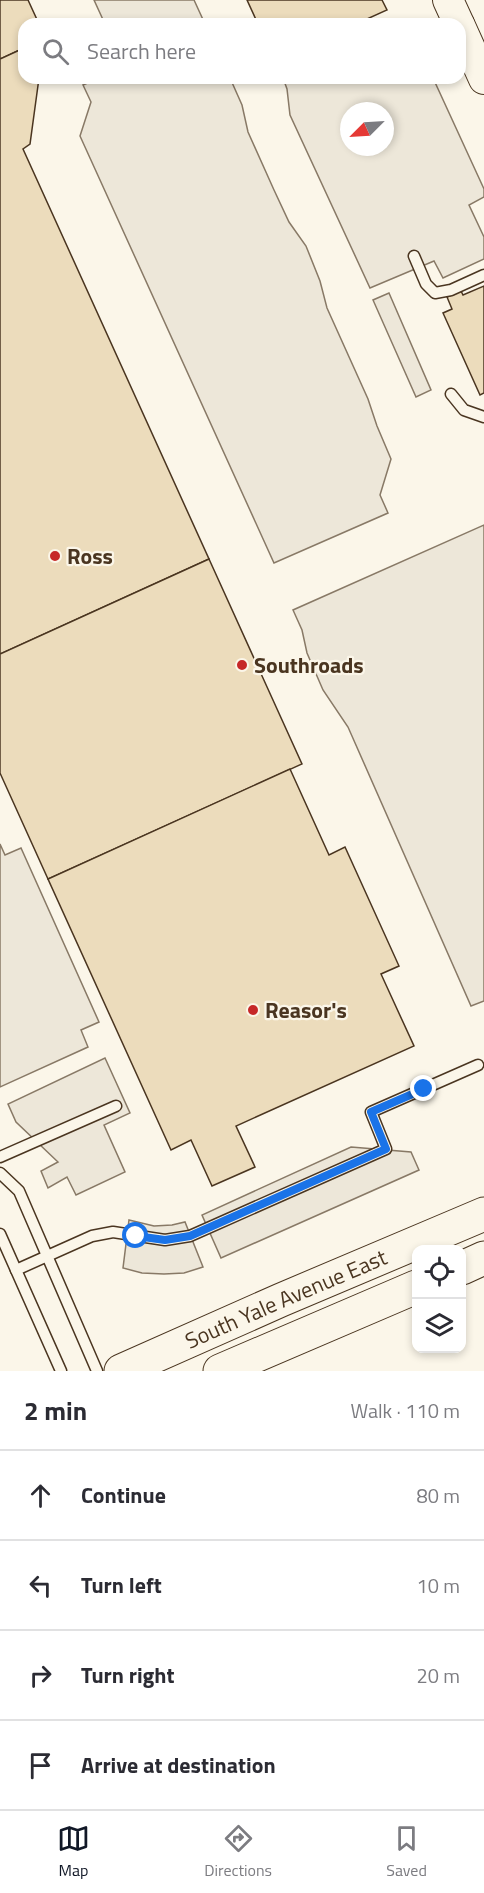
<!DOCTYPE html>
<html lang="en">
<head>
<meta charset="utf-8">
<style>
  body { margin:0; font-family:"Titillium Web",sans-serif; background:#f2f2f3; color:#2b2b33 }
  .controls { position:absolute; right:18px; bottom:18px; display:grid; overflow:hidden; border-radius:12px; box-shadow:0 3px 9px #0003 }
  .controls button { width:54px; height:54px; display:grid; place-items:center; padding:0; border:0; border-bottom:2px solid #e1e1e2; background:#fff; color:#2b2b33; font:30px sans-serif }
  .compass { position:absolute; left:340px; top:102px; width:54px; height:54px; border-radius:50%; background:#fff; box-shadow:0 3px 9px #0003; rotate:246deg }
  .stop { position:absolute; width:18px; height:18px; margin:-14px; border:4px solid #1a73e8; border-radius:50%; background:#fff }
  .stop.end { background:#1a73e8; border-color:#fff; box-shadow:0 2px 6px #0008 }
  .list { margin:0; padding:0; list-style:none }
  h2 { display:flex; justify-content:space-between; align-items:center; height:78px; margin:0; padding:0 24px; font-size:26px }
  h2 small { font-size:20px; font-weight:400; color:#7c7c81 }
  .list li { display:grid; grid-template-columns:39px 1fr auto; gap:18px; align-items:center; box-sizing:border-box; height:90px; padding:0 24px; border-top:2px solid #e1e1e2 }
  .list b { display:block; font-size:22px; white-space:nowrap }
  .list em { font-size:20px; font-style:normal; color:#7c7c81 }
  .icon { flex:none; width:33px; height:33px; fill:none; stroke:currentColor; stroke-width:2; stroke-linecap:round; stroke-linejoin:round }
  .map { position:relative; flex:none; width:484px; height:1371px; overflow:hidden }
  .search { position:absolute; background:#fff; box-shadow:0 3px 9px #0003; left:18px; right:18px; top:18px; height:66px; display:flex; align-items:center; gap:15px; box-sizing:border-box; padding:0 21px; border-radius:18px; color:#7c7c81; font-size:22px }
  .sheet { height:438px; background:#fff }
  nav { display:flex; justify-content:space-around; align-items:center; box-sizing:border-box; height:84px; border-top:2px solid #e1e1e2; background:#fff; font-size:16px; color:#7c7c81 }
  nav a { display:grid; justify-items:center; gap:3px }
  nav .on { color:#111827 }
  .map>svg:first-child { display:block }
  .parking { fill:#ede7d9; stroke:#887966; stroke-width:1.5; fill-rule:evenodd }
  .building { fill:#ecdcbc; stroke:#4a3520; stroke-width:1.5 }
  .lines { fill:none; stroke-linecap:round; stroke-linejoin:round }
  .service-casing { stroke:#4a3520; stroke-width:13 }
  .secondary-casing { stroke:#4a3520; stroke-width:32 }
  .primary-casing { stroke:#4a3520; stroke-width:35 }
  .service { stroke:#fbf6e9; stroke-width:10 }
  .secondary { stroke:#fbf6e9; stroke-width:30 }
  .primary { stroke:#fbf6e9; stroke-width:33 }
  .route { stroke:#1a73e8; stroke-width:8 }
  .poi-dot { fill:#c62828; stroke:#fbf6e9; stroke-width:2 }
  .labels { text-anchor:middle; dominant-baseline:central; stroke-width:4.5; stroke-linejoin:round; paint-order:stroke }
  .poi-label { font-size:22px; font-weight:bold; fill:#4a3520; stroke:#fbf6e9; text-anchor:start }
  .street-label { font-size:22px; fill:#4a3520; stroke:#fbf6e9 }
</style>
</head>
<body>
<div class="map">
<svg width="484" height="1371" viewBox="0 0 484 1371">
  <rect width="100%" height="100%" fill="#fbf6e9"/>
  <g class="parking">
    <path d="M94,0H194L205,24H105Z"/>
    <path d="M99,78H230L242,105L248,132L274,190L289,222L306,246L320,281L327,308L368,399L377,426L391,459L380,495L388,513L274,563L80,136L91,102L83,85Z"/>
    <path d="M283,78H433L484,189V197L469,205L484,237V259L443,278L434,261L370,288L290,115L287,89ZM349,111H385V147H349Z"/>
    <path d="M389,293L431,390L416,397L373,300Z"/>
    <path d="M484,525V1001L471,1006L348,727L323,690L307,653L302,630L293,610Z"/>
    <path d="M0,844L5,855L21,848L99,1022L81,1030L88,1047L0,1087Z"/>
    <path d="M105,1058L130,1113L104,1125L125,1172L76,1195L67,1177L48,1188L41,1171L58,1162L16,1122L8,1104Z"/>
    <path d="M351,1147L411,1152L419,1170L221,1258L202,1215Z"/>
    <path d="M129,1220L154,1226L172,1225L185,1222L203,1267L184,1273L164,1274L142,1273L123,1268Z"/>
  </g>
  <g class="building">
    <path d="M0,0H28L39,24H24V48L0,59Z"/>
    <path d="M247,0H382L387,10L356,24H258Z"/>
    <path d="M24,48V78H39L30,144L23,149L209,559L0,654V59Z"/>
    <path d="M484,286V393L480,395L443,313L452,309L447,297L461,291L463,295Z"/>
    <path d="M209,559L302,764L48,879L0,773V654Z"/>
    <path d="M290,769L329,855L345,847L399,966L381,974L414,1046L236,1126L255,1167L212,1186L191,1140L171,1150L48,879Z"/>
  </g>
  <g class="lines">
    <g class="service-casing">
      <g id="service">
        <path d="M414,256L426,284L435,293L451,290L484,275"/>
        <path d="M451,394L464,410L484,417"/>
        <path d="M0,1157L116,1106"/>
        <path d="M0,1173L19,1191L97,1371"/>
        <path d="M0,1234L61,1371"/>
        <path d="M16,1270L92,1236L113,1232L165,1240L190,1236L386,1149L371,1112L478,1065"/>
      </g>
    </g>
    <g class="secondary-casing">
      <g id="secondary">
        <path d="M448,0L459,24"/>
        <path d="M460,26L484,79"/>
      </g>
    </g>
    <g class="primary-casing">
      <g id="primary">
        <path d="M462,1268L484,1258"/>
        <path id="s1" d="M121,1371L281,1300L484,1214"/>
        <path d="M220,1371L416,1287"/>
      </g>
    </g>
    <use href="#service" class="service"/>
    <use href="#secondary" class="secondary"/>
    <use href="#primary" class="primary"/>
  </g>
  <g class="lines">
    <path class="route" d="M136,1236L165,1240L190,1236L386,1149L371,1112L424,1089"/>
  </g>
  <g class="poi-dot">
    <circle cx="55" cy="556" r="6"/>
    <circle cx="242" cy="665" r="6"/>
    <circle cx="253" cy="1010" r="6"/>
  </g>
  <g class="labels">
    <g class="poi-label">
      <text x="67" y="556">Ross</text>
      <text x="254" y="665">Southroads</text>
      <text x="265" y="1010">Reasor's</text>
    </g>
    <g class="street-label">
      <text stroke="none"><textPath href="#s1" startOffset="180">South Yale Avenue East</textPath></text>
    </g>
  </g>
</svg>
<div class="controls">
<button><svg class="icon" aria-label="locate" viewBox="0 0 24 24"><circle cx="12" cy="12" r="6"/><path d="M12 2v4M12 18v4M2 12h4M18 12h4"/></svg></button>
<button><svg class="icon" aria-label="layers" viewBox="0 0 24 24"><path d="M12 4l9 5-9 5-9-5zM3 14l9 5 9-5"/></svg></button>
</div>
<svg class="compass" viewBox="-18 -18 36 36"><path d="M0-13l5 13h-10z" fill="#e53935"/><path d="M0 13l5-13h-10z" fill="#7c7c81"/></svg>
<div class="stop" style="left:136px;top:1236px"></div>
<div class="stop end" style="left:424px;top:1089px"></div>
<div class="search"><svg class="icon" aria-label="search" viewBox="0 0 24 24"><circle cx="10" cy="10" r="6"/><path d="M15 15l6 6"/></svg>Search here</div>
</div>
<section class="sheet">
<h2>2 min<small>Walk · 110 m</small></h2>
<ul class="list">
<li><svg class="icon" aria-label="ahead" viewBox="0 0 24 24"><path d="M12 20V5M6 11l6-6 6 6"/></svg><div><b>Continue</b></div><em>80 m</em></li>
<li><svg class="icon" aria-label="left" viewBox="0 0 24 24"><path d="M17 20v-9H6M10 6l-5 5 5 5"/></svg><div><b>Turn left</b></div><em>10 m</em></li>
<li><svg class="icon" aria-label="right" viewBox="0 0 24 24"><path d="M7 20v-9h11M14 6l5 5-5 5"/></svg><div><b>Turn right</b></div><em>20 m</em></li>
<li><svg class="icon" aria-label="arrive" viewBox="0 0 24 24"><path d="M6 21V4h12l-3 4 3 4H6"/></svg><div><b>Arrive at destination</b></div></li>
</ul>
</section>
<nav>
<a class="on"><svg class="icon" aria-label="map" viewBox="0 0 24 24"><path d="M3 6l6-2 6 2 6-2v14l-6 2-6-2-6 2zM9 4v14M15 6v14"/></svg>Map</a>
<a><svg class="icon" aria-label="directions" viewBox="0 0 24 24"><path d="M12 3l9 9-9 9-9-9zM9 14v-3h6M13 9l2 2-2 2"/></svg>Directions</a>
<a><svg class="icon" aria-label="saved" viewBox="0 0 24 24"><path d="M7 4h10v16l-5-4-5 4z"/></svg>Saved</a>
</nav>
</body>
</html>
